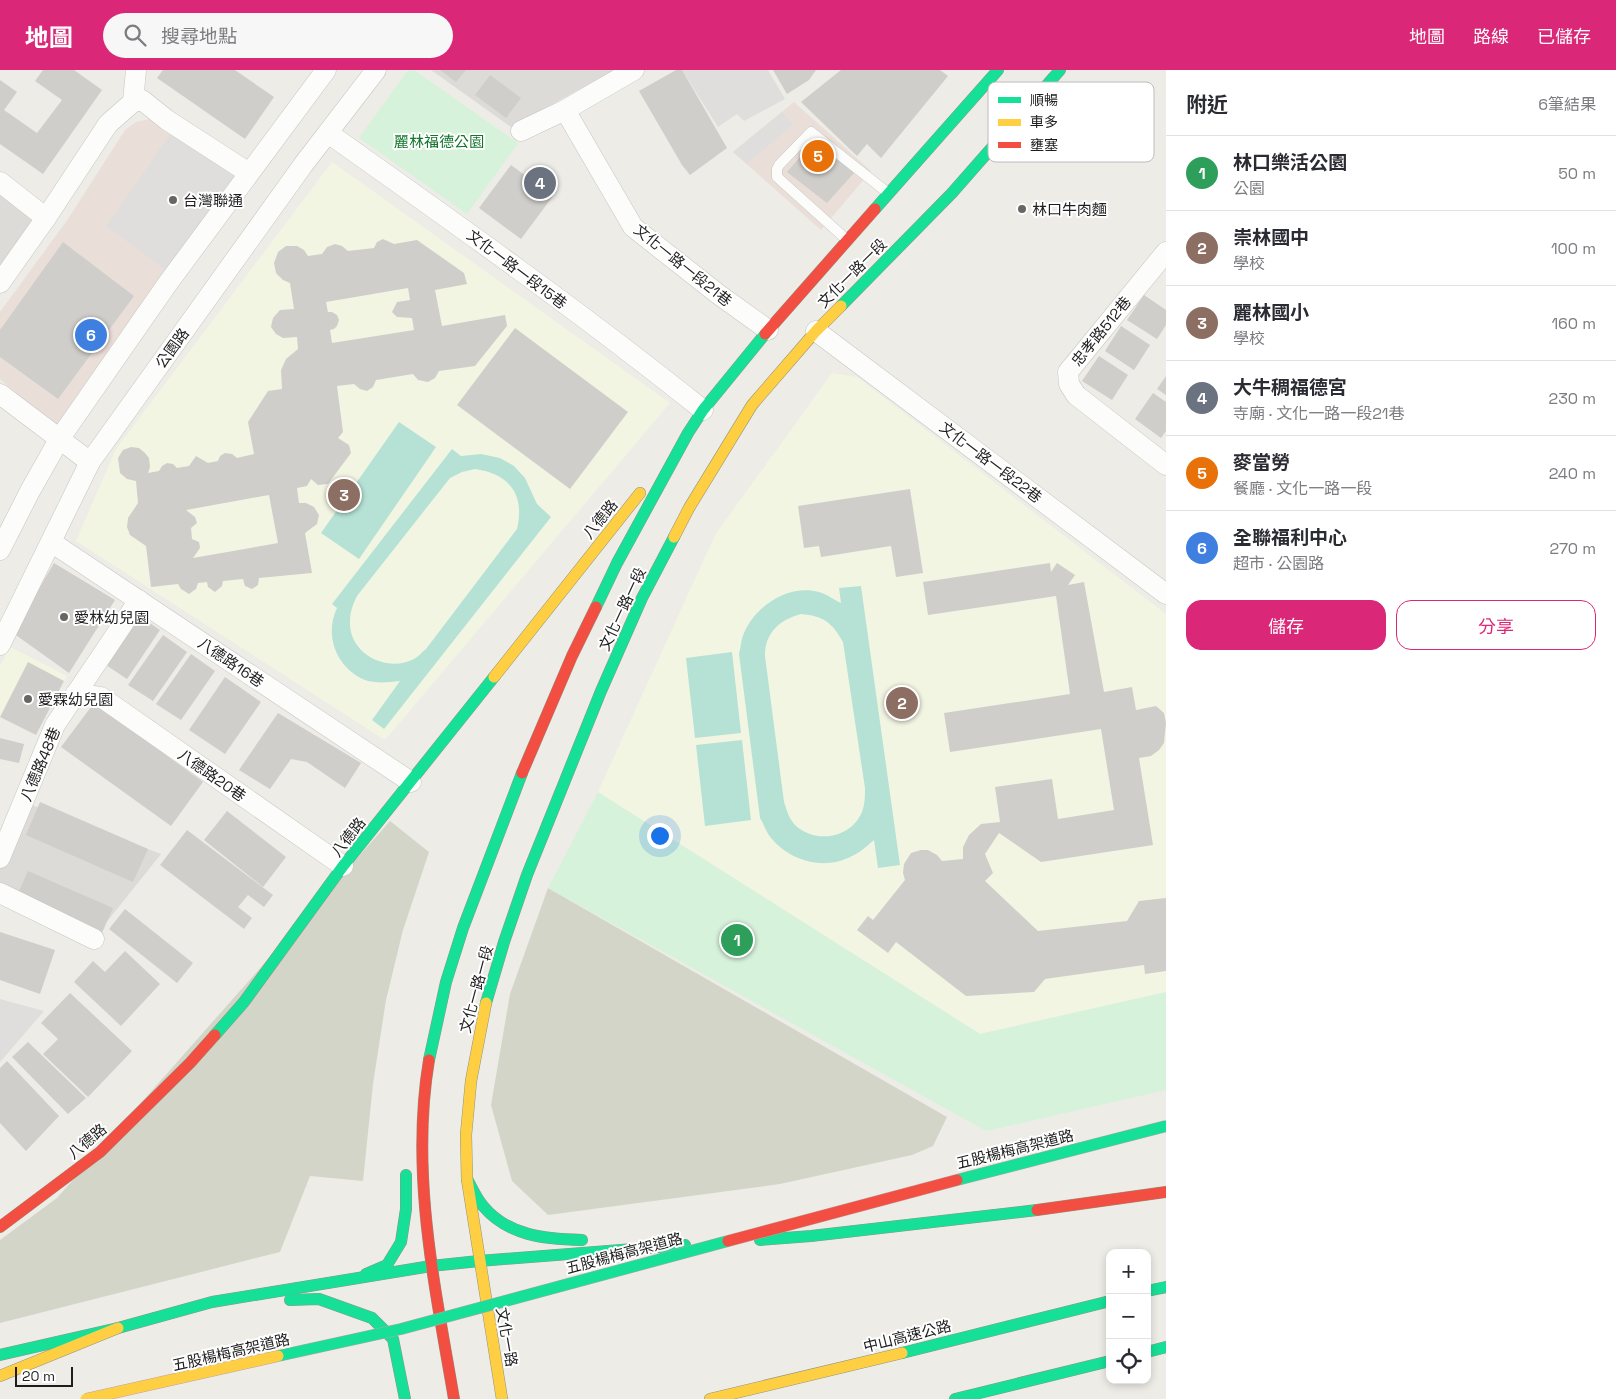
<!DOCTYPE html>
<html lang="zh-TW">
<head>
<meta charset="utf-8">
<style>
  body { margin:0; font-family:"Space Grotesk","Noto Sans TC",sans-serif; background:#f7f7f7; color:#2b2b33 }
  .controls { position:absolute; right:15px; bottom:15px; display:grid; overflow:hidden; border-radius:10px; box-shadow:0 2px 8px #0003 }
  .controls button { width:45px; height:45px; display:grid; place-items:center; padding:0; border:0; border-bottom:1px solid #e1e1e2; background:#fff; color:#2b2b33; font:25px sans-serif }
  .scale { position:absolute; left:15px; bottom:12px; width:58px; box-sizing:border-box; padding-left:5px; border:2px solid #1e1e1e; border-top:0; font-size:14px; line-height:18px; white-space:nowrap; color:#1e1e1e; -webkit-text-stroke:4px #fff; paint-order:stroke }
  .you { position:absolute; left:659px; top:765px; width:18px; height:18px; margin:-12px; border:4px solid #fff; border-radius:50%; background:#1a73e8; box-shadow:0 0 0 8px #1a73e833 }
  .badge { display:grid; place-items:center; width:32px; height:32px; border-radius:50%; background:#db2777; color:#fff; font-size:16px; font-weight:700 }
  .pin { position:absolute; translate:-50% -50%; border:2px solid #fff; box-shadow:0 1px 5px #0006 }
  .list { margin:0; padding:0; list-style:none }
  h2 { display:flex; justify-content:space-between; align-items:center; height:65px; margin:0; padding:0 20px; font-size:21px }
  h2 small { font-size:16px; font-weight:400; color:#7c7c81 }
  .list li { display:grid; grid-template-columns:32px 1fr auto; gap:15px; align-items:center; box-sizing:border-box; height:75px; padding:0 20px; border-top:1px solid #e1e1e2 }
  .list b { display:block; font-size:19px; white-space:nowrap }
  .list p { margin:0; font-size:16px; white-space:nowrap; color:#7c7c81 }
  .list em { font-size:16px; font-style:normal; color:#7c7c81 }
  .actions { display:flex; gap:10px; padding:15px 20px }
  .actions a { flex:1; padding:11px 0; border:1px solid #db2777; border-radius:15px; text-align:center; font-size:18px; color:#db2777 }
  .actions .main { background:#db2777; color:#fff }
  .icon { flex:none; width:28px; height:28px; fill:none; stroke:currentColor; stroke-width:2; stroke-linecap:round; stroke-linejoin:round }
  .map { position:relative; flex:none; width:1166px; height:1329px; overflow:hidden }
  header { display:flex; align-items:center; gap:30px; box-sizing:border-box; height:70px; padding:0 25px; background:#db2777; color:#fff }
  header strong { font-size:24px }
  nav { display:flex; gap:28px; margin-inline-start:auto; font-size:18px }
  .search { width:350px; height:45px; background:#f7f7f7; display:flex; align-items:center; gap:12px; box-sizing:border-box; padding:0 18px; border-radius:28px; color:#7c7c81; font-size:19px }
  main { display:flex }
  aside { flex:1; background:#fff }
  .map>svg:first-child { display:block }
  .residential { fill:#dcdbd8 }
  .commercial { fill:#eaded9 }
  .education { fill:#f3f5e3 }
  .construction { fill:#d4d5c9 }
  .park { fill:#d7f2db }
  .pitch { fill:#b5e2d5; fill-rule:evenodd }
  .parking { fill:#dfdedc }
  .building { fill:#cfceca; fill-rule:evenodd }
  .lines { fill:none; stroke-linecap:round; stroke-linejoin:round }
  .lane-casing { stroke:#c5c5c3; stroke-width:11 }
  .street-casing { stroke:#c5c5c3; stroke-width:21 }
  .fast-casing { stroke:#919580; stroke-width:12 }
  .slow-casing { stroke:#919580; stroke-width:12 }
  .jam-casing { stroke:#919580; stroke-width:12 }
  .lane { stroke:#fcfcfb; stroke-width:10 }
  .street { stroke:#fcfcfb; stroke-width:20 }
  .fast { stroke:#16e098; stroke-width:11 }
  .slow { stroke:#ffcf43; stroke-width:11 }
  .jam { stroke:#f24e42; stroke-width:11 }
  .fast-bridge-casing { stroke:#c0a1a4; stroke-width:12; stroke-linecap:butt }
  .slow-bridge-casing { stroke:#c0a1a4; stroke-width:12; stroke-linecap:butt }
  .jam-bridge-casing { stroke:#c0a1a4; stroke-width:12; stroke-linecap:butt }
  .fast-bridge { stroke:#16e098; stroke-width:11 }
  .slow-bridge { stroke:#ffcf43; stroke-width:11 }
  .jam-bridge { stroke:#f24e42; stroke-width:11 }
  .poi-dot { fill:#666664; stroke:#fff; stroke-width:2 }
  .labels { text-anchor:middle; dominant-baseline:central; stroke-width:4; stroke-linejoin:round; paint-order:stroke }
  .park-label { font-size:15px; fill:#12762b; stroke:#fff }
  .poi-label { font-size:15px; fill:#1e1e1e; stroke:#fff; text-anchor:start }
  .street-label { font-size:15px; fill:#1e1e1e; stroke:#fff }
  .key { fill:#fff; stroke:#bcbcbc; stroke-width:1 }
  .key-label { font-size:14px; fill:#1e1e1e }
</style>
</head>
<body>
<header>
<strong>地圖</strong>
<div class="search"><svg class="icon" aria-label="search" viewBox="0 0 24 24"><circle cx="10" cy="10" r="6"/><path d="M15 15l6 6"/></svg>搜尋地點</div>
<nav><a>地圖</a><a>路線</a><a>已儲存</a></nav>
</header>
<main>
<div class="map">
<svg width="1166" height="1329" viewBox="0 0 1166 1329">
  <rect width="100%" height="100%" fill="#edece7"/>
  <g class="residential">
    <path d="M431,0H614L511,57Z"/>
    <path d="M0,113L47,145L0,212Z"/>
    <path d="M29,734L161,784L97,864L0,819V799Z"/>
  </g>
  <g class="commercial">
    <path d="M794,32L871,101L821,160L733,82Z"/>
    <path d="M150,49L244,101L59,360L0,309V242L68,149L125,60L136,52Z"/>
  </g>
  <g class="education">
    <path d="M332,92L670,333L385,670L76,471L116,379Z"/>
    <path d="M832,303L857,307L1166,544V922L980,964L598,722L715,465Z"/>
    <path d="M10,577L67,606L36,665L0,647V596Z"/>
  </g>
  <g class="construction">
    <path d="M390,751L429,782L403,860L386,930L373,1014L363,1111L310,1106L280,1182L0,1253V1170L57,1128Z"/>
    <path d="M548,818L947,1047L933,1076L912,1085L780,1114L548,1145L512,1111L491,1035L510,924Z"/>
  </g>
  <g class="park">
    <path d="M408,0H414L518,73L467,144L359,68Z"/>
    <path d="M598,722L980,964L1166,922V1020L986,1061L548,818Z"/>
  </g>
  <g class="pitch">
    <path d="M399,352L436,377L359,489L321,463Z"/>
    <path d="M452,379L461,386L481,384L500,388L514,396L525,408L537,434L551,447L384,659L372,650L400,611C388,612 377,614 365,610C336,598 324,565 337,538L332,534ZM475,399C510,404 525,425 517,459L426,579C422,582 418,587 414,589C387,603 349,584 350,552C350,542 353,534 357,526L450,408L462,402Z"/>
    <path d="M861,516L900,795L878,798L874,770C866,777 858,784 848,788C822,800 789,790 771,768C766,762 764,754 760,748L739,584C741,577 741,568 745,561C757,535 789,514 819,522C827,524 834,530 841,533L839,518ZM801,544C823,546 832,552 843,572L865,718C865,726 865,734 862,742C851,768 817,774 796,756C789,749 787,741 784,732L765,586C765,563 779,550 801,544Z"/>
    <path d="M732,582L741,663L695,668L686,588Z"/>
    <path d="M742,670L751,750L705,756L696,675Z"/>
  </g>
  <g class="parking">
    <path d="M682,0H768L785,29L744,51L737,44L718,57Z"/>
    <path d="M782,42L794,54L747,94L733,82Z"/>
    <path d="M173,60L241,104L167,201L106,156Z"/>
    <path d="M0,929L44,941L0,992Z"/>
  </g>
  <g class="building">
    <path d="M43,0H74L102,20L43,104L0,74V10L17,22L4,40L37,63L62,30L35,11Z"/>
    <path d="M163,0H235L274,27L245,69L157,8Z"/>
    <path d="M440,0H466L456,12Z"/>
    <path d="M676,0H682L727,78L690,105L682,95L639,21Z"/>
    <path d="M773,0H816L809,10L787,24Z"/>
    <path d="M841,0H940L948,6L881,88L867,74L857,86L801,32Z"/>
    <path d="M490,5L521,28L506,48L475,25Z"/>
    <path d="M815,70L854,103L827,133L787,102Z"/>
    <path d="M511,95L553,126L521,169L479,138Z"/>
    <path d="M383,169L394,174L417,170L464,203L467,214L435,220L442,256L505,245L507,256L475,296L439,301L435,308L428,312L418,310L413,304L376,310L373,317L367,321L360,319L354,314L337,316L343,362L338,368L349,375L351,383L328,414L318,415L311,409L307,416L297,418L299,433H306L314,437L319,445L317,454L305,463L312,503L259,508L258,515L252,519L245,516L243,509L223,511L222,516L215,522L208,517L207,512L198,513L196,519L189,524L181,519L178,514L151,517L146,476L130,465L127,457L128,448L138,433L136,411L127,409L120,403L118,388L123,380L131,377L139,378L145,383L149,388L150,397L148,403L159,401L162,396L167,393L173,394L177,398L189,396L196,386L208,393L218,391L220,386L225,383L232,384L237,388L254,384L248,352L268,321L282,319L281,300L286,289L298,279L297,267L283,268L276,264L271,257L273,248L280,240L294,239L290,213L283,210L276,203L274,193L278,182L286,176H297L304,180L308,186L322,184L327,177L335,174L342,176L348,181L374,178L377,172ZM408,218L410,230L397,232L392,242L397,247L412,248L414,260L332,273L330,260L334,259L337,256L339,250L337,245L332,242H328L326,232ZM269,425L278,473L193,488L200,478L199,472L192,469L191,458L197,453L195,447L186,440Z"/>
    <path d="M63,172L134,226L58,329L0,287V260Z"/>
    <path d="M1144,225L1166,240V255L1157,269L1127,250Z"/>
    <path d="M1121,256L1150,275L1134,300L1105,281Z"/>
    <path d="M515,258L628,342L570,419L457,335Z"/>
    <path d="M1099,286L1128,305L1112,330L1082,311Z"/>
    <path d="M1166,306V325L1157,319Z"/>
    <path d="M1153,323L1166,332V361L1161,368L1135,349Z"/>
    <path d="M910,419L923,503L896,507L891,476L821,487L819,476L804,478L798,436Z"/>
    <path d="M54,493L115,530L69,603L13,563Z"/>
    <path d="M1050,493L1051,502L1057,493L1075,505L1068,515L1084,512L1104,622L1132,617L1136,640L1156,636L1164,643L1166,653L1164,673L1159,680L1151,686L1139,688L1153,775L1041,792L999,763L985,784L993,803L985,811L1038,861L1127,851L1139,831L1166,828V901L1145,904L1144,895L1045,909L1034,922L966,926L896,872L888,883L857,860L868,846L873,850L905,810L903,803L904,794L911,783L921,780H928L937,785L942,791L963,789V777L969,765L981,754L1000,752L995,717L1052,709L1058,749L1114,740L1101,659L950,682L944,643L1070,624L1056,526L928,545L923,512Z"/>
    <path d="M136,544L160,560L127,609L103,593Z"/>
    <path d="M163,565L187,582L153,631L128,615Z"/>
    <path d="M191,584L215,601L181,650L156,634Z"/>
    <path d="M28,592L64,611L36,665L0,647Z"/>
    <path d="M225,607L261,632L225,684L189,660Z"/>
    <path d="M94,633L203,712L171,756L61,677Z"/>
    <path d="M278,643L361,693L345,718L307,692L291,689L270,719L239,700Z"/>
    <path d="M0,668L24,674L19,693L0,689Z"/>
    <path d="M40,732L148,779L133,812L26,765Z"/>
    <path d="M227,741L286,787L263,817L204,770Z"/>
    <path d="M187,760L273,825L264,837L248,825L238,837L252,848L244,859L160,795Z"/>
    <path d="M28,801L113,838L101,865L16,828Z"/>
    <path d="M125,839L193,893L177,913L109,859Z"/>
    <path d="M0,862L55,880L40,924L0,910Z"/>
    <path d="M125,881L160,914L121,956L74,912L93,891L105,902Z"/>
    <path d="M70,923L132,981L88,1027L43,984L58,969L41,953Z"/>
    <path d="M28,972L86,1028L68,1044L12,987Z"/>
    <path d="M7,991L59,1046L26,1081L0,1053V998Z"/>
  </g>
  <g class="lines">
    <g class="lane-casing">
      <path id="lane" d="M846,169L777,107V99L779,95L811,62L888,123"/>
    </g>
    <g class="street-casing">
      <g id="street">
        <path d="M133,32L136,0"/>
        <path d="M565,40L633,157L718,224L768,260"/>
        <path d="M521,61L565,40L634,0"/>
        <path d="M328,63C455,153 582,243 703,340"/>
        <path d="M0,112L46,148"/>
        <path d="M1166,182L1068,302L1069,314L1076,325L1166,395"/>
        <path d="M0,213L46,148L108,54L133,32L142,30L167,50L249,103"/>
        <path d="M816,261L1166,524"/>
        <path d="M0,324L90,392"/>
        <path d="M51,472L411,712"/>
        <path d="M0,480L30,421L60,368L168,213L326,0"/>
        <path d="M0,575L90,392L303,95L376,0"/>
        <path d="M76,623L101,627L343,796"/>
        <path d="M0,788L55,655L139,530"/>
        <path d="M0,823L94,869"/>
      </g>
    </g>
    <g class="fast-casing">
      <g id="fast">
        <path d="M875,139L998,0"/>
        <path d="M841,236L952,123L1060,0"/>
        <path d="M596,537L617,493L688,363L703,340L765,264"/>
        <path d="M486,933L504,872L527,805L601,621L642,528L674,467"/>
        <path d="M215,965L244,932L343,796L494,607"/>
        <path d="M429,990L446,912L463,858L522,703"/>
        <path d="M467,1109C472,1118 476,1128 483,1136C508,1166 545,1169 582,1170"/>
        <path d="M760,1170L811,1166L1037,1140"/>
        <path d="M479,1191L685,1175"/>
        <path d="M366,1204L387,1195L401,1172L406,1139V1105"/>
        <path d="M1147,1221L1166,1217"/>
        <path d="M290,1230L319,1229L372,1248L393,1269L405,1329"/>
        <path d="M1147,1282L1166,1277"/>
        <path d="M902,1283L1110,1231"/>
        <path d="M0,1285L118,1258L212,1232L431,1196L479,1191"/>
        <path d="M955,1329L1110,1291"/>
      </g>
    </g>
    <g class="slow-casing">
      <g id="slow">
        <path d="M674,467L689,438L752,335L816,261L841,236"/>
        <path d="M494,607L640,423"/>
        <path d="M486,933L471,1011L466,1065L467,1109L502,1329"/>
        <path d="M0,1306L118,1258"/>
        <path d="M710,1329L902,1283"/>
      </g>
    </g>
    <g class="jam-casing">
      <g id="jam">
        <path d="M765,264L875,139"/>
        <path d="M522,703L572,586L596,537"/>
        <path d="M429,990C410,1103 435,1217 454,1329"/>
        <path d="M1037,1140L1166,1122"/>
        <path d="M0,1157L100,1082L190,993L215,965"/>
      </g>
    </g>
    <use href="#lane" class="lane"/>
    <use href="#street" class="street"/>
    <use href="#fast" class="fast"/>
    <use href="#slow" class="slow"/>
    <use href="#jam" class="jam"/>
    <g class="fast-bridge-casing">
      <g id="fast-bridge">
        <path d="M957,1110L1166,1056"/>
        <path d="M278,1286L401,1259L728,1171"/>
      </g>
    </g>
    <g class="slow-bridge-casing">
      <path id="slow-bridge" d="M86,1329L278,1286"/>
    </g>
    <g class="jam-bridge-casing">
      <path id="jam-bridge" d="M728,1171L957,1110"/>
    </g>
    <use href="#fast-bridge" class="fast-bridge"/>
    <use href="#slow-bridge" class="slow-bridge"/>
    <use href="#jam-bridge" class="jam-bridge"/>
  </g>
  <g class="poi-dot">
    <circle cx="173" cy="130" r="5"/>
    <circle cx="1022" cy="139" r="5"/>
    <circle cx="64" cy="547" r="5"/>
    <circle cx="28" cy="629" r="5"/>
  </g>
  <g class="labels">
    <g class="park-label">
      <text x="439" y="71">麗林福德公園</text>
    </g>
    <g class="poi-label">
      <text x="183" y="130">台灣聯通</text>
      <text x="1032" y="139">林口牛肉麵</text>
      <text x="74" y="547">愛林幼兒園</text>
      <text x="38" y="629">愛霖幼兒園</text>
    </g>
    <g class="street-label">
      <text transform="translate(683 195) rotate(39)">文化一路一段21巷</text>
      <text transform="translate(517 199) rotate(37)">文化一路一段15巷</text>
      <text transform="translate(852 203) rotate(-45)">文化一路一段</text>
      <text transform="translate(1101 261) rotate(-51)">忠孝路512巷</text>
      <text transform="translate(172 278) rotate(-54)">公園路</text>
      <text transform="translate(991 392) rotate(37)">文化一路一段22巷</text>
      <text transform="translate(600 449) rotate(-51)">八德路</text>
      <text transform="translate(622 539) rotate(-65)">文化一路一段</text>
      <text transform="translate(231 592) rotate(34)">八德路16巷</text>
      <text transform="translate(40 694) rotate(-67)">八德路48巷</text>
      <text transform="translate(212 705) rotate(35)">八德路20巷</text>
      <text transform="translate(348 767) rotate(-52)">八德路</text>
      <text transform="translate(476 919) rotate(-75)">文化一路一段</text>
      <text transform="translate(87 1071) rotate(-40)">八德路</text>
      <text transform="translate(1015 1079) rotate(-14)">五股楊梅高架道路</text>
      <text transform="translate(624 1183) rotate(-15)">五股楊梅高架道路</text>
      <text transform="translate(907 1266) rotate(-14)">中山高速公路</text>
      <text transform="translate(507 1267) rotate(80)">文化一路</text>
      <text transform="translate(231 1282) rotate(-13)">五股楊梅高架道路</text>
    </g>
  </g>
  <rect x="988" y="12" width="166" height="80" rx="8" class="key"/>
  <rect x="998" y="27" width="23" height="6" fill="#16e098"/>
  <rect x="998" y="49" width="23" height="7" fill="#ffcf43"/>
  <rect x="998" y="72" width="23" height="6" fill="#f24e42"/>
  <g class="key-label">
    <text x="1030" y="35">順暢</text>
    <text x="1030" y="57">車多</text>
    <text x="1030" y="80">壅塞</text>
  </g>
</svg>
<div class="controls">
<button>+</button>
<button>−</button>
<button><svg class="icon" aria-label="locate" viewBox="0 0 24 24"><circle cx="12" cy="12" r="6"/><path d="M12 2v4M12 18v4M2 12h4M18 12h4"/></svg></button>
</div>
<div class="scale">20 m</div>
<div class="you"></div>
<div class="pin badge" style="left:737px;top:870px;background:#2e9e5b">1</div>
<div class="pin badge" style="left:902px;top:633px;background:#8d6e63">2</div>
<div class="pin badge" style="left:344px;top:425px;background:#8d6e63">3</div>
<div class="pin badge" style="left:540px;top:113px;background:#6b7280">4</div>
<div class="pin badge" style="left:818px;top:86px;background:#e8710a">5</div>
<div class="pin badge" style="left:91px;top:265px;background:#3f7fe0">6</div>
</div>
<aside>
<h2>附近<small>6筆結果</small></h2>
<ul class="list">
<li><span class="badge" style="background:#2e9e5b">1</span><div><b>林口樂活公園</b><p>公園</p></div><em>50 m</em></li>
<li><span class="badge" style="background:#8d6e63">2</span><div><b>崇林國中</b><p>學校</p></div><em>100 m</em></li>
<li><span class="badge" style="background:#8d6e63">3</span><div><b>麗林國小</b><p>學校</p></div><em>160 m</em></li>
<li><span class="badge" style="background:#6b7280">4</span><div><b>大牛稠福德宮</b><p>寺廟 · 文化一路一段21巷</p></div><em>230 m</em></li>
<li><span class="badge" style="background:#e8710a">5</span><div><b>麥當勞</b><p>餐廳 · 文化一路一段</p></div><em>240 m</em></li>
<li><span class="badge" style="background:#3f7fe0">6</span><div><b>全聯福利中心</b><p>超市 · 公園路</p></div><em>270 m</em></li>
</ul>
<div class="actions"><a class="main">儲存</a><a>分享</a></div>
</aside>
</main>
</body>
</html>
